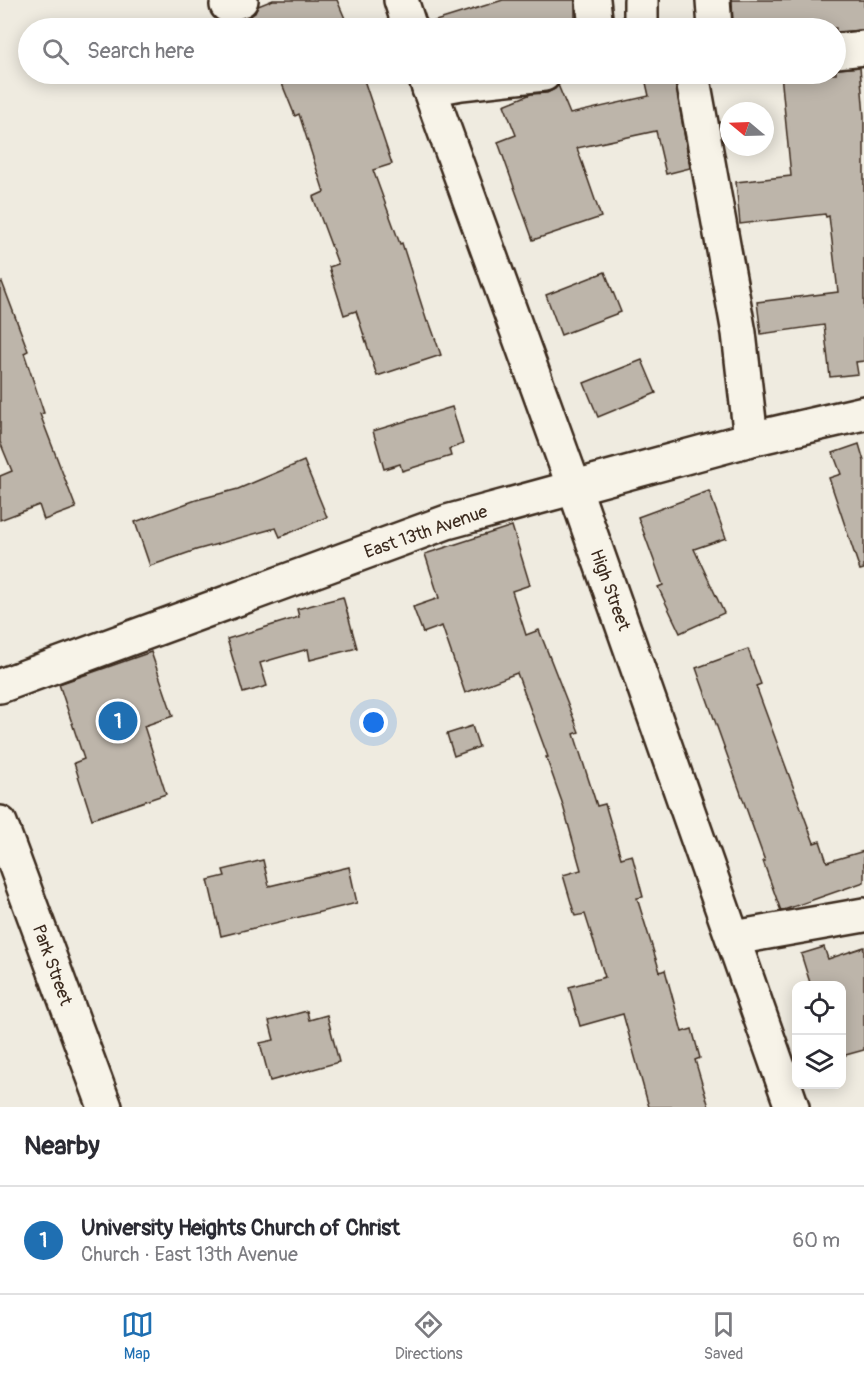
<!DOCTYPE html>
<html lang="en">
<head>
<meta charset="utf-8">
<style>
  body { margin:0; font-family:Pangolin,sans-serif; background:#f7f7f7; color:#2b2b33 }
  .controls { position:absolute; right:18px; bottom:18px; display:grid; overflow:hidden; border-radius:12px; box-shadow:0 3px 15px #0003 }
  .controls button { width:54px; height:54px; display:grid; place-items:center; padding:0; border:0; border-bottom:2px solid #e1e1e2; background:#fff; color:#2b2b33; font:30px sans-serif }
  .compass { position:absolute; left:720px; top:102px; width:54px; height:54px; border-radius:50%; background:#fff; box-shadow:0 3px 15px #0003; rotate:289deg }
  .you { position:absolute; left:374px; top:723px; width:21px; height:21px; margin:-15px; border:4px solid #fff; border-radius:50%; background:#1a73e8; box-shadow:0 0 0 9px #1a73e833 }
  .badge { display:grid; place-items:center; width:39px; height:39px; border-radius:50%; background:#1f6fb2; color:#fff; font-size:20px; font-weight:700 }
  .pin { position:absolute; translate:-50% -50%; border:3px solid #fff; box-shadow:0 2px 6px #0006 }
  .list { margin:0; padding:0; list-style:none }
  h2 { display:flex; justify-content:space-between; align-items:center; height:78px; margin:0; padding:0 24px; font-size:26px }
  h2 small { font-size:20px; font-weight:400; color:#7c7c81 }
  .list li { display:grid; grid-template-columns:39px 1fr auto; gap:18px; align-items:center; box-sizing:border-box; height:108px; padding:0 24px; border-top:2px solid #e1e1e2 }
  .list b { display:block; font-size:22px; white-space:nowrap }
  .list p { margin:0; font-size:20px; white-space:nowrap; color:#7c7c81 }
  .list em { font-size:20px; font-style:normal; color:#7c7c81 }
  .icon { flex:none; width:33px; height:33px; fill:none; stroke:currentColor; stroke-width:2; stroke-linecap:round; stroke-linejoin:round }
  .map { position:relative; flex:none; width:864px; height:1107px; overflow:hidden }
  .search { position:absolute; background:#fff; box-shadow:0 3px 15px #0003; left:18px; right:18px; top:18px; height:66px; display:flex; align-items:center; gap:15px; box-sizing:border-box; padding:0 21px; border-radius:33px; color:#7c7c81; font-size:22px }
  .sheet { height:186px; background:#fff }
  nav { display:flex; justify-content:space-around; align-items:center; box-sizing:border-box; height:84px; border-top:2px solid #e1e1e2; background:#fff; font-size:16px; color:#7c7c81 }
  nav a { display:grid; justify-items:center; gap:3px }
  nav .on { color:#1f6fb2 }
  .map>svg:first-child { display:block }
  .building { fill:#bdb5aa; stroke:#3b2a1e; stroke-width:1.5 }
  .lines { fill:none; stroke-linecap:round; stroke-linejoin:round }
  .minor-casing { stroke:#3b2a1e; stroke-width:38 }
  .minor { stroke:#f7f3e8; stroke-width:33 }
  .labels { text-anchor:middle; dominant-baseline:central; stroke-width:5; stroke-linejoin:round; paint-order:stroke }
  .street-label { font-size:18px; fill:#3b2a1e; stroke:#f7f3e8 }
</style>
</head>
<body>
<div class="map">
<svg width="864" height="1107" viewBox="0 0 864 1107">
  <rect width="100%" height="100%" fill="#efebe0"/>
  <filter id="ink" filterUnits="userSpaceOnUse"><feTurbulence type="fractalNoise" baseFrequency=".0167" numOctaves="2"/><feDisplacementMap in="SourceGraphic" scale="12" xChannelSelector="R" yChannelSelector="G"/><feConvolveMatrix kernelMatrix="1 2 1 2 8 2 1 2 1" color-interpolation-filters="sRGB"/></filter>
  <g filter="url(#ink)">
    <g class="building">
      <path d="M273,0H337L349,28H206L221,22L233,23L247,18L255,13L258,6Z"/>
      <path d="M503,0H575V28H430L429,23Z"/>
      <path d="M732,0H864V30L836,32V28H733Z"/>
      <path d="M860,67L864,116V361L856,362L858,374L830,377L824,325L761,334L757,302L838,292L829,216L826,217L825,214L740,224L736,182L791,176L781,74H836V69Z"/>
      <path d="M278,74H362L392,164L373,170L400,244L402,243L427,322L429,321L441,355L377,376L356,311L344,315L329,267L338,264L313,197L324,192L299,114L295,116Z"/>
      <path d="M644,74H674L690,168L666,174L656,131L577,148L601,217L533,240L498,142L516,135L504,105L531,94L547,93L555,89L558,85L570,114L649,96Z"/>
      <path d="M605,272L621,312L561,335L546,295Z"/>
      <path d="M2,282L28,351L24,353L44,413L40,414L76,508L44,520L39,505L0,520V476L12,471L0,442V283Z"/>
      <path d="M642,360L656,393L598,417L584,383Z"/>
      <path d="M452,407L463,444L449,449L451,456L402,471L400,464L384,469L373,431Z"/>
      <path d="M859,444L864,461V569L860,570L829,478L841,474L833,453Z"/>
      <path d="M304,461L327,517L280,537L276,528L196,550L150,566L135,522L196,500L238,489Z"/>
      <path d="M709,491L726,538L694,549L724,613L680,633L658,587L663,585L638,517Z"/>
      <path d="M512,526L530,585L512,591L526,635L539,630L579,732L574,734L597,806L605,804L621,858L632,855L643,897L637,898L660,972L665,970L682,1032L692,1029L700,1058L695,1060L709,1107H649L623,1014L580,1026L569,987L605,977L585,914L575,916L563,875L581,870L562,802L546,757H548L517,673L465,693L442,626L423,633L413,607L439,598L425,554Z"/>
      <path d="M343,597L357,648L310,660L308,649L260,663L267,686L243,693L227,639L299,617L297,609Z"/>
      <path d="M748,649L761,684L756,686L814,843L820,841L827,862L864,851V882L781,911L763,861H765L696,668Z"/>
      <path d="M151,652L173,716L144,726L166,794L92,819L74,763L84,759L59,684Z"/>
      <path d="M472,726L479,747L454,756L447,734Z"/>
      <path d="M263,860L269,886L349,867L357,903L221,936L208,880L225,876L223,870Z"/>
      <path d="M824,947L828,959L864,947V1050L842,1056V986H811L801,954Z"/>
      <path d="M307,1011L309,1020L327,1015L339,1062L270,1081L260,1043L274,1040L269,1021Z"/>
    </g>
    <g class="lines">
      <g class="minor-casing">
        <g id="minor">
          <path d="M401,0L410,28"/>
          <path d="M593,0L596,28"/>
          <path d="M641,0V28"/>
          <path d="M713,0L715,28"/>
          <path d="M227,5L241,0"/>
          <path d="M836,51L864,48"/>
          <path d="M424,74L574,487L792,1107"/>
          <path d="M692,74L739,333L751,439"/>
          <path d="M429,89L461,83L544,74"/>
          <path d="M0,686L447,522L751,439L864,413"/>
          <path d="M0,823L105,1107"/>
          <path d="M734,938L864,915"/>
        </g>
      </g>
      <use href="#minor" class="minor"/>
    </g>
  </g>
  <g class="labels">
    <g class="street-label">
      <text transform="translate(426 532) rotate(-19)">East 13th Avenue</text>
      <text transform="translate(610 590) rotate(70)">High Street</text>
      <text transform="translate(52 965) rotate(70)">Park Street</text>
    </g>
  </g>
</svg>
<div class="controls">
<button><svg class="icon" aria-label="locate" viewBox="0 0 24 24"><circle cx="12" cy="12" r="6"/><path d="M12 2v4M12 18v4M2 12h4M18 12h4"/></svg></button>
<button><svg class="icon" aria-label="layers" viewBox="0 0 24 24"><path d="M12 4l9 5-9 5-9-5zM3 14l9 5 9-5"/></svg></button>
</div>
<svg class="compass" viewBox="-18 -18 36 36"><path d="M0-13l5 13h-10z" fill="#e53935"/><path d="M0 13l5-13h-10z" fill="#7c7c81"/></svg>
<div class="you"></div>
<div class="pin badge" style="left:118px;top:721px">1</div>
<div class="search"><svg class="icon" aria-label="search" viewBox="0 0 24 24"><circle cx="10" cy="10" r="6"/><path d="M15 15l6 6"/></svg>Search here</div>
</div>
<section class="sheet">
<h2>Nearby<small></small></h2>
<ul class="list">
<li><span class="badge">1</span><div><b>University Heights Church of Christ</b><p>Church · East 13th Avenue</p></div><em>60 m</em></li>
</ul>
</section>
<nav>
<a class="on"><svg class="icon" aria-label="map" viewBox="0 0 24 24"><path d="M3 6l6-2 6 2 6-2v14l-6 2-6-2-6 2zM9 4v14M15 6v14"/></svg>Map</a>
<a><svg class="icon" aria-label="directions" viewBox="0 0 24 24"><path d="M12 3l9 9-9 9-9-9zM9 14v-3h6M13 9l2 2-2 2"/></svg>Directions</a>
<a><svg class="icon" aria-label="saved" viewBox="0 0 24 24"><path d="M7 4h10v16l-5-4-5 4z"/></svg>Saved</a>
</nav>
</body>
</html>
